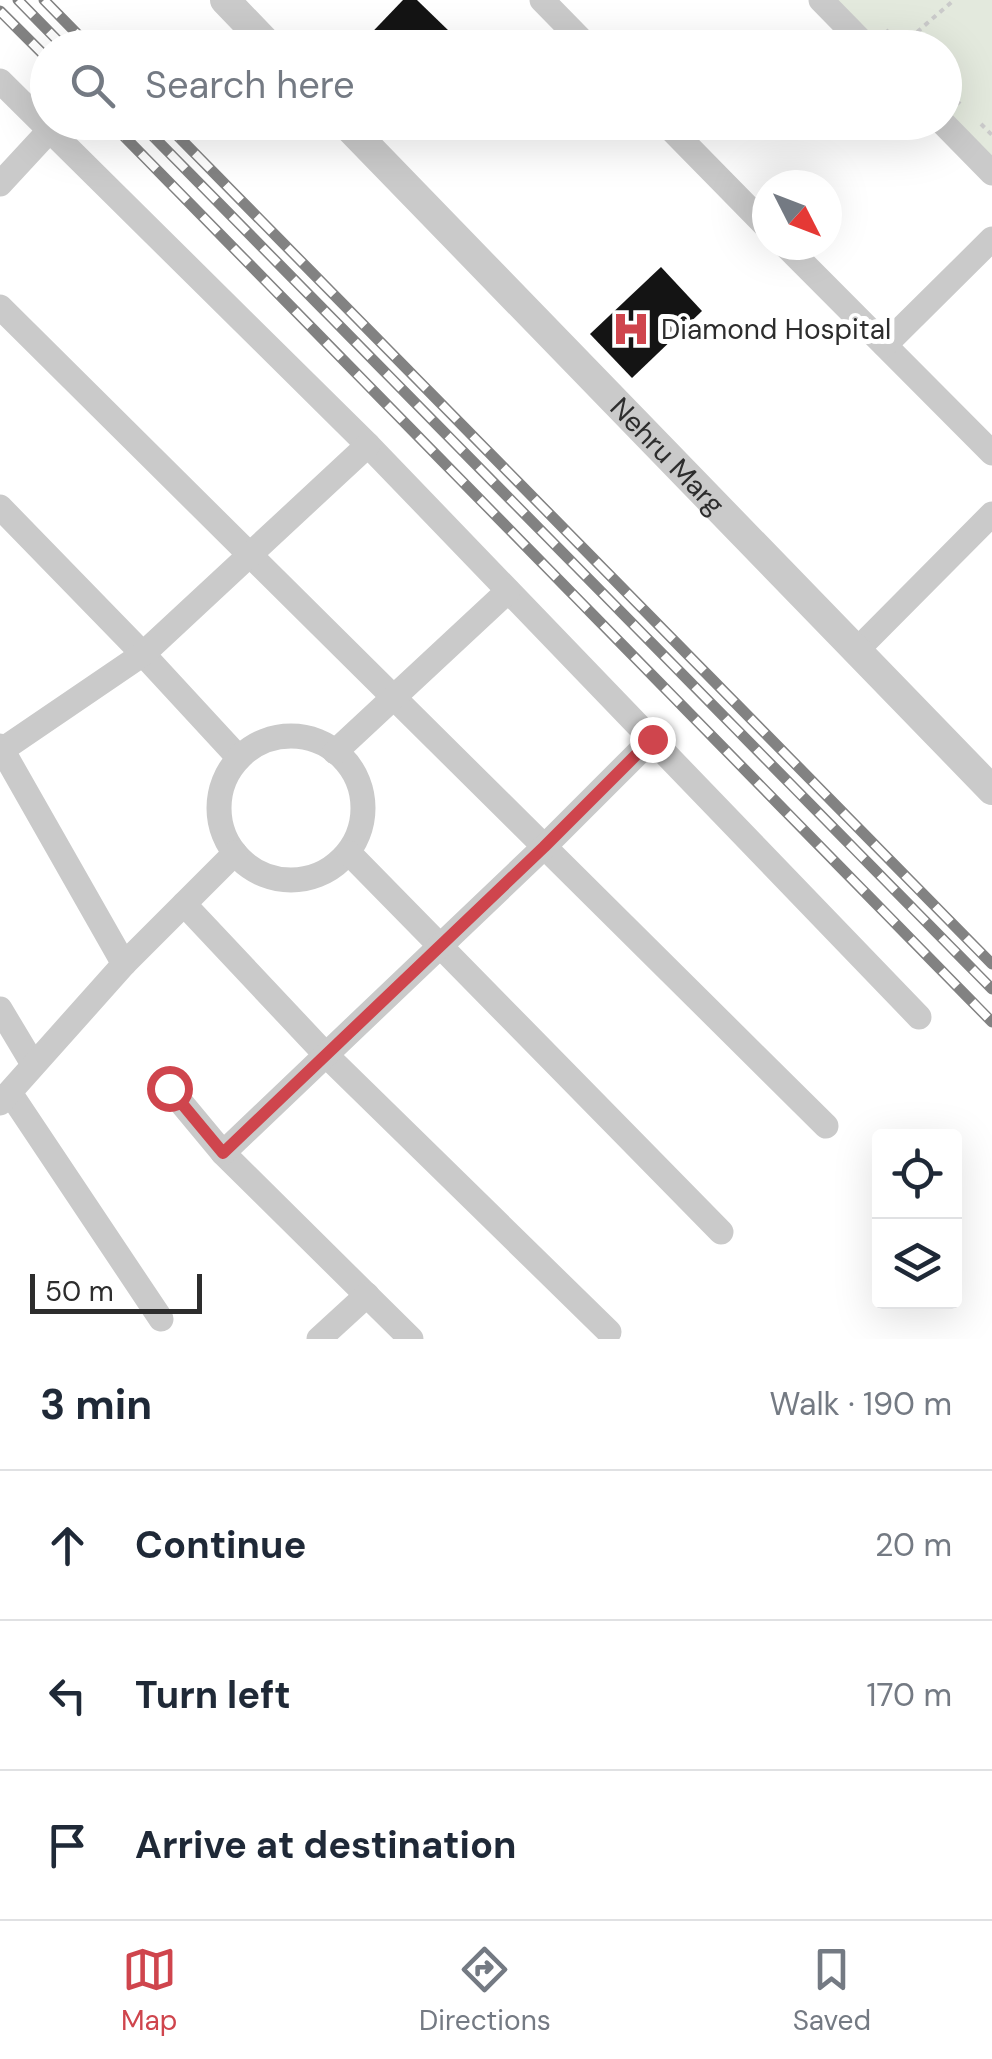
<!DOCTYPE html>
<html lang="en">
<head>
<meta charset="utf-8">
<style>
  body { margin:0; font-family:"DM Sans",sans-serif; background:#f2f2f3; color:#1f2937 }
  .controls { position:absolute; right:30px; bottom:30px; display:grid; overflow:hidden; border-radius:10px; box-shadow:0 10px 40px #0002 }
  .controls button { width:90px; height:90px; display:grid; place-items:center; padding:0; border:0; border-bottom:2px solid #e0e1e3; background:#fff; color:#1f2937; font:50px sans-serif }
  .compass { position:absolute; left:752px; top:170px; width:90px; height:90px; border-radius:50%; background:#fff; box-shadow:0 10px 40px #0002; rotate:132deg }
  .scale { position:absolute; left:30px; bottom:25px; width:172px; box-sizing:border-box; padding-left:10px; border:5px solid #2d2d2d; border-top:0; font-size:28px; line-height:35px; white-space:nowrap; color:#2d2d2d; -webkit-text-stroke:8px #fff; paint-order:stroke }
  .stop { position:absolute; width:30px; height:30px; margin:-22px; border:8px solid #cf454d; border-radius:50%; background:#fff }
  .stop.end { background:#cf454d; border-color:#fff; box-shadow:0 2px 10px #0008 }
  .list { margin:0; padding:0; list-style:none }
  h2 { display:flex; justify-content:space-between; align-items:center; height:130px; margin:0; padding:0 40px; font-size:42px }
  h2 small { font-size:32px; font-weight:400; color:#747a83 }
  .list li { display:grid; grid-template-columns:65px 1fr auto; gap:30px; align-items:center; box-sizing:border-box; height:150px; padding:0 40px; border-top:2px solid #e0e1e3 }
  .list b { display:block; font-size:38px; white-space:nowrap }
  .list em { font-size:32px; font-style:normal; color:#747a83 }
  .icon { flex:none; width:55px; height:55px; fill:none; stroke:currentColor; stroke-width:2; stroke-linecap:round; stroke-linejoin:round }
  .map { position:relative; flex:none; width:992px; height:1339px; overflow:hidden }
  .search { position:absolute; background:#fff; box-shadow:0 10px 40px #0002; left:30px; right:30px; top:30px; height:110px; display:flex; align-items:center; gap:25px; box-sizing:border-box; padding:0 35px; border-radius:55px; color:#747a83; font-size:38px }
  .sheet { height:580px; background:#fff }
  nav { display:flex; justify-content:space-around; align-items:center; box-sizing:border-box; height:140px; border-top:2px solid #e0e1e3; background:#fff; font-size:28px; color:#747a83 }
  nav a { display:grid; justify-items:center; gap:5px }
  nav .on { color:#cf454d }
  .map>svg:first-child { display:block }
  .green { fill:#e3e9dd }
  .building { fill:#141414 }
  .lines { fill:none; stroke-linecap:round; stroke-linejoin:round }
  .path { stroke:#cacaca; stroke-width:4; stroke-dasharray:5 5; stroke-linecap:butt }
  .minor { stroke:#cacaca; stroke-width:25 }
  .tertiary { stroke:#cacaca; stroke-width:30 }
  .rail-casing { stroke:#828282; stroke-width:11 }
  .rail { stroke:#fff; stroke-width:8; stroke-dasharray:22; stroke-linecap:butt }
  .route { stroke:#cf454d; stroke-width:12 }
  .labels { text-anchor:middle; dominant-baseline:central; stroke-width:10; stroke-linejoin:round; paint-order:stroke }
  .poi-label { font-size:28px; fill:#2d2d2d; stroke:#fff; text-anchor:start }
  .street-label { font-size:28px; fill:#2d2d2d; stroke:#fff }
</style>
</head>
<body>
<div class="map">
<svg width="992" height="1339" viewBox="0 0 992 1339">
  <rect width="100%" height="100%" fill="#fff"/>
  <path class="green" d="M836,0H992V158L945,110L944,48L883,47Z"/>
  <g class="building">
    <path d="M403,0H417L451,33L437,48H357Z"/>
    <path d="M661,267L702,311L632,378L590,334Z"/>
  </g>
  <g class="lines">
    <g class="path">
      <path d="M886,30L904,48"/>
      <path d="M902,45L954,0"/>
      <path d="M944,88L960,104"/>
      <path d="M981,124L992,135"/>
    </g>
    <g class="minor">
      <path d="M542,0L589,48"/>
      <path d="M821,0L868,48"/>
      <path d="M0,81L368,445L919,1017"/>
      <path d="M664,122L767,227"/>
      <path d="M942,122L992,173"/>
      <path d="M0,184L49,131"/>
      <path d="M785,245L992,453"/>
      <path d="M0,307L826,1126"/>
      <path d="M885,345L992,239"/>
      <path d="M0,507L143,654L239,758"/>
      <path d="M857,650L992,514"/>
      <circle cx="291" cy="808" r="72"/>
      <path d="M0,746L124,964"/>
      <path d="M2,750L143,654L368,445"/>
      <path d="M335,752L508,591"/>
      <path d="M349,853L721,1232"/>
      <path d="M184,904L326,1055L609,1332"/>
      <path d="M0,1009L33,1064"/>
      <path d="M169,1088L223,1153L411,1339"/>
      <path d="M10,1093L161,1319"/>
      <path d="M0,1103L124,964L235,853"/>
      <path d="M223,1153L544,847L652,739"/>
      <path d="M319,1339L367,1295"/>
    </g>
    <g class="tertiary">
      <path d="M225,0L271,48"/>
      <path id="s1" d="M344,122L992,790"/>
    </g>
    <g class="rail-casing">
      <g id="rail">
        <path d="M18,0L65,48"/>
        <path d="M44,0L91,48"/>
        <path d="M0,11L48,59"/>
        <path d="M110,122L992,1022"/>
        <path d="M139,122L992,989"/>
        <path d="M164,122L992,964"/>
      </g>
    </g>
    <use href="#rail" class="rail"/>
  </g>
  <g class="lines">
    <path class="route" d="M169,1088L223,1153L544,847L652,739"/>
  </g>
  <defs>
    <g id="hospital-bare" transform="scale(3)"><path d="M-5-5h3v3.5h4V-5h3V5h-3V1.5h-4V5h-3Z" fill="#cf454d" stroke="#fff" stroke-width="2.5" paint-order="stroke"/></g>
  </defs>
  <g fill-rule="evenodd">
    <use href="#hospital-bare" x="631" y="329"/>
  </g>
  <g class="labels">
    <g class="poi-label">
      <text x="661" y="329">Diamond Hospital</text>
    </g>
    <g class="street-label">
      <text stroke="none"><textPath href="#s1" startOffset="465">Nehru Marg</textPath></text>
    </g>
  </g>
</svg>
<div class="controls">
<button><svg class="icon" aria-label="locate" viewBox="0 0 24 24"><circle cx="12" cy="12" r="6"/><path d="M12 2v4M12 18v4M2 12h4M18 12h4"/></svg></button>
<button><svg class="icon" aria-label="layers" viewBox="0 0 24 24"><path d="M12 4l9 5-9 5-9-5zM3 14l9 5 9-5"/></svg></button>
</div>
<svg class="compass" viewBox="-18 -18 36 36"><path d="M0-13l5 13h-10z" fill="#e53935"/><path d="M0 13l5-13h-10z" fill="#747a83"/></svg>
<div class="scale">50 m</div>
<div class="stop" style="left:169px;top:1088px"></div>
<div class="stop end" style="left:652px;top:739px"></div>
<div class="search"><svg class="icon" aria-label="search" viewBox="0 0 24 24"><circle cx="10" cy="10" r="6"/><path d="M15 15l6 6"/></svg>Search here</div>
</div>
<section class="sheet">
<h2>3 min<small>Walk · 190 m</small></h2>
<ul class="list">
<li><svg class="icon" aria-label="ahead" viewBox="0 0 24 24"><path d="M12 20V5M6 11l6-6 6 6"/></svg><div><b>Continue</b></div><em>20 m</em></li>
<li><svg class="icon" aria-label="left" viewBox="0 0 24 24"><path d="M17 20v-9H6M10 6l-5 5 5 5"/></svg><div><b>Turn left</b></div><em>170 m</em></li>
<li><svg class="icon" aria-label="arrive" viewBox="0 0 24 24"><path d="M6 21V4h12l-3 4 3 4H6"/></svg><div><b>Arrive at destination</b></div></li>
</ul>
</section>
<nav>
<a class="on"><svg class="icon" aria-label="map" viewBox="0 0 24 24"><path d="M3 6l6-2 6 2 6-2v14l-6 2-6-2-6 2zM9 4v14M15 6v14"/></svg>Map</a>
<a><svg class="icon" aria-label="directions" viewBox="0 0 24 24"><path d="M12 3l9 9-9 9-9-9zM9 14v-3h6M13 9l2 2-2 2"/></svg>Directions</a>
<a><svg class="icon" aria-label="saved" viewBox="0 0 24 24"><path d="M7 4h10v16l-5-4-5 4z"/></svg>Saved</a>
</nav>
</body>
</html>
